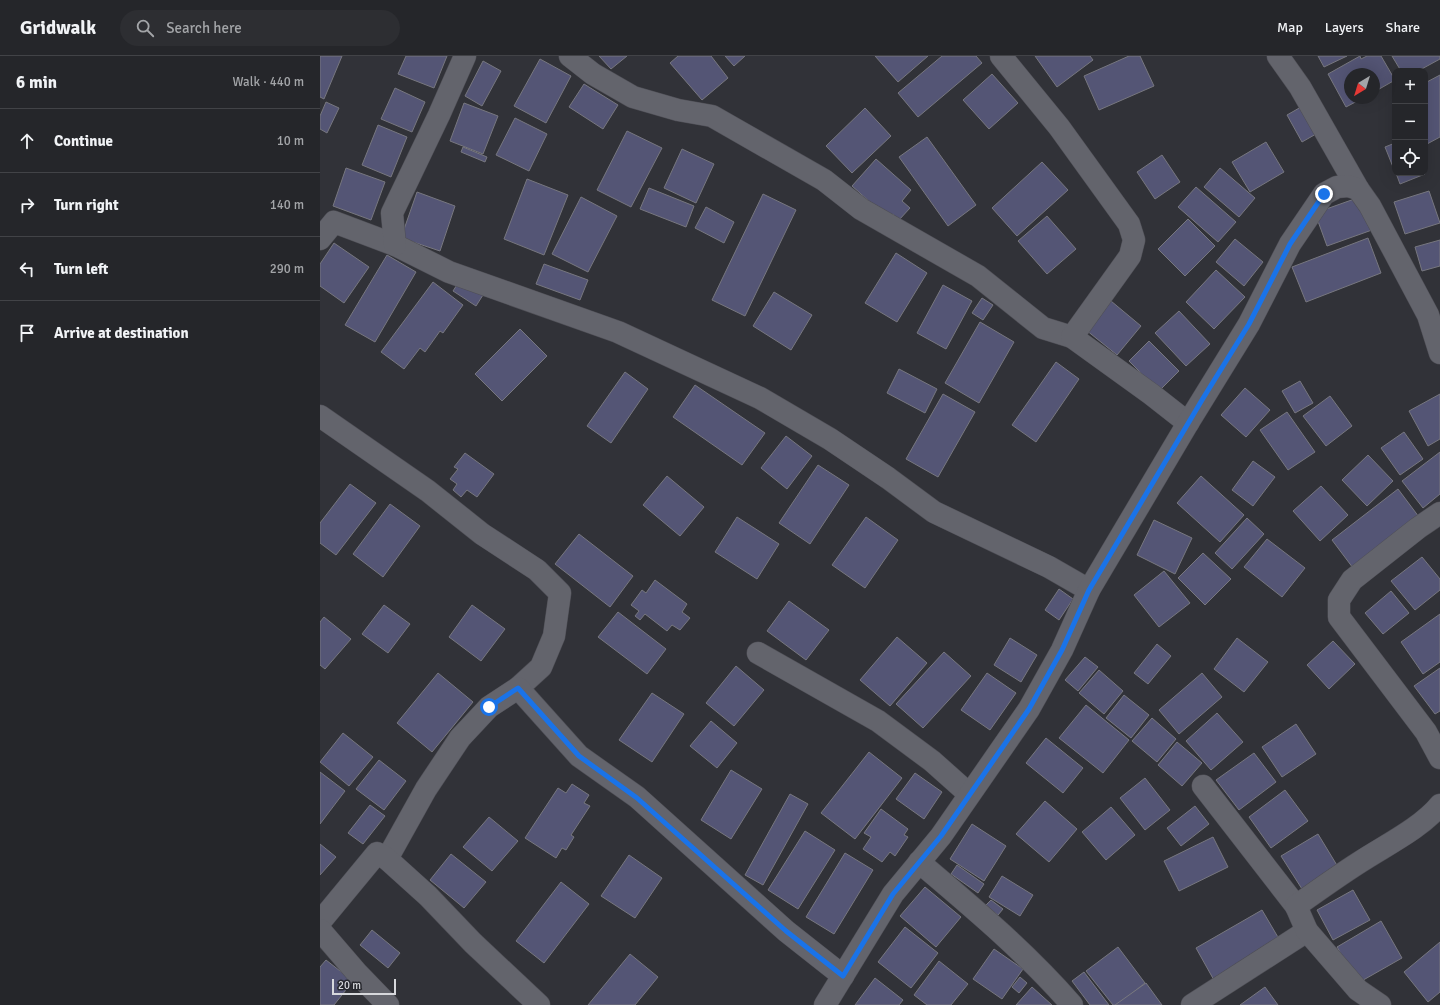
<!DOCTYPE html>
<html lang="en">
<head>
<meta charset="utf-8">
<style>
  body { margin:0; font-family:Signika,sans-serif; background:#2d2e32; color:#f1f3f6 }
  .controls { position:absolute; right:12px; top:12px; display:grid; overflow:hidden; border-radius:8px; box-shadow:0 4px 16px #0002 }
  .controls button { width:36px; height:36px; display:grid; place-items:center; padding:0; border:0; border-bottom:1px solid #424347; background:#25262a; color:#f1f3f6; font:20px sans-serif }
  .compass { position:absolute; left:1024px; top:12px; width:36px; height:36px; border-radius:50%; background:#25262a; box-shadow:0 4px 16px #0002; rotate:218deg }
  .scale { position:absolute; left:12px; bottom:10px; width:64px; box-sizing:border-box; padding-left:4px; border:2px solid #d7d8dc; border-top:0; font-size:11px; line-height:14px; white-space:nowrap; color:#d7d8dc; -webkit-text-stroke:3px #27282e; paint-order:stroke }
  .stop { position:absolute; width:12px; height:12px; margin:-9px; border:3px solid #1a73e8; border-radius:50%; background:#fff }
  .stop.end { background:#1a73e8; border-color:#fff; box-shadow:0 1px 4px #0008 }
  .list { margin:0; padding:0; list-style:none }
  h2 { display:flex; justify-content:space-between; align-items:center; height:52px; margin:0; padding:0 16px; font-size:17px }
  h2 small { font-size:13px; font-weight:400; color:#a3a5a8 }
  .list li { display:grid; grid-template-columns:26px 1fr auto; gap:12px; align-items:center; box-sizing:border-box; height:64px; padding:0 16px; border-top:1px solid #424347 }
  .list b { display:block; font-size:15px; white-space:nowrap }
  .list em { font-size:13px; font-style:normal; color:#a3a5a8 }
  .icon { flex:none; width:22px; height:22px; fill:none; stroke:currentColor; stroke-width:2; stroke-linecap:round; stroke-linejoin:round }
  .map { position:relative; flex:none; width:1120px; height:949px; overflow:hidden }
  header { display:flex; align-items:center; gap:24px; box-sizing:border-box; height:56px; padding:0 20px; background:#25262a; border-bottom:1px solid #424347 }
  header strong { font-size:19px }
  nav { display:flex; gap:22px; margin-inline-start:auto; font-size:14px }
  .search { width:280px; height:36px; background:#2d2e32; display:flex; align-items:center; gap:10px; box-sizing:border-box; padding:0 14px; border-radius:22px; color:#a3a5a8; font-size:15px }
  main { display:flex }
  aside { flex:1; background:#25262a }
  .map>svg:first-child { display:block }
  .building { fill:#545575; stroke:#77777f }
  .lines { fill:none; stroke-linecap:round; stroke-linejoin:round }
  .minor-casing { stroke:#4e4e55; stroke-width:23 }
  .minor { stroke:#63646c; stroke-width:22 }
  .route { stroke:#1a73e8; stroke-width:5 }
</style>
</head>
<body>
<header>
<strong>Gridwalk</strong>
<div class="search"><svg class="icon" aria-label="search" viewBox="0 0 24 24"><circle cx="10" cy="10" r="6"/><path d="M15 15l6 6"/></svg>Search here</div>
<nav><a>Map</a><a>Layers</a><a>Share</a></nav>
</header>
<main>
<aside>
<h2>6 min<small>Walk · 440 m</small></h2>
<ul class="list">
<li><svg class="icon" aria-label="ahead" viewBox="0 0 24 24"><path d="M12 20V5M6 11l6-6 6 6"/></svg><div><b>Continue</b></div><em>10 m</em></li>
<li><svg class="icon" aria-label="right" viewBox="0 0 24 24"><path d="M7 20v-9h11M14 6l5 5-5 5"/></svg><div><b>Turn right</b></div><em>140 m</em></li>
<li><svg class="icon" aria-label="left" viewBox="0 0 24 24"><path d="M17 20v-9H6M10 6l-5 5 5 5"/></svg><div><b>Turn left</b></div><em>290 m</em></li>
<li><svg class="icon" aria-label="arrive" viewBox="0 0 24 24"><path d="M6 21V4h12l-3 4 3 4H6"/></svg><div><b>Arrive at destination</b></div></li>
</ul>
</aside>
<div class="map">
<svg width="1120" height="949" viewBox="0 0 1120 949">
  <rect width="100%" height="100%" fill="#313238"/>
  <g class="building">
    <path d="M0,0H22L4,43L0,41Z"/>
    <path d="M86,0H127L114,32L78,18Z"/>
    <path d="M279,0H307L291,13Z"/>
    <path d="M358,0H391L408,22L382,44L350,7Z"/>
    <path d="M405,0H425L414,10Z"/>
    <path d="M555,0H608L578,26Z"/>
    <path d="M622,0H656L662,7L598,61L578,37Z"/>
    <path d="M715,0H770L773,4L737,31Z"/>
    <path d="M809,0H820L834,30L779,54L764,20Z"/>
    <path d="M998,0H1027L1004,11Z"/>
    <path d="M1040,0L1041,3L1047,0H1061L1075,24L1054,36V18H1030V42H1043L1026,51L1008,18Z"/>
    <path d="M1072,0H1120V3L1098,15H1081Z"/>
    <path d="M220,3L251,20L226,67L194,50Z"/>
    <path d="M163,5L181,15L162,50L145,40Z"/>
    <path d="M672,18L698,47L669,73L643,44Z"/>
    <path d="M1120,19V81L1107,88L1105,85V27Z"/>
    <path d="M264,28L298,49L283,73L249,51Z"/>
    <path d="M75,32L105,46L92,76L61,63Z"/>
    <path d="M6,46L19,52L7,77L0,73V60Z"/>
    <path d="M144,47L178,60L163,98L130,85Z"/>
    <path d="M981,51L996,78L982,86L967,59Z"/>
    <path d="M545,52L571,80L532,117L506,90Z"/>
    <path d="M195,62L227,78L209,115L176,99Z"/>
    <path d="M58,69L87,81L71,121L42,109Z"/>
    <path d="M307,75L342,92L311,151L277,134Z"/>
    <path d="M607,81L656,149L628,170L579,101Z"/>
    <path d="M946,86L964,116L930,136L912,106Z"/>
    <path d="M1075,87V116L1065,91Z"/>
    <path d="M143,91L167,101L165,106L141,96Z"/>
    <path d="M362,93L394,108L376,147L344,132Z"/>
    <path d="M842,99L860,126L835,143L817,116Z"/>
    <path d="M556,103L591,134L582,145L590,152L579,164L573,158L569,163L532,130Z"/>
    <path d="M722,106L748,134L697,180L672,152Z"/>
    <path d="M26,112L65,126L51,164L13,150Z"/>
    <path d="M900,112L935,142L919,161L884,131Z"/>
    <path d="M1076,117H1105V118L1080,128Z"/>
    <path d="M207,123L248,139L224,199L184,183Z"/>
    <path d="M876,131L916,166L898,186L858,151Z"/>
    <path d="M329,132L374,150L366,171L320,153Z"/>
    <path d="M1109,135L1120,167L1085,178L1074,146Z"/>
    <path d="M97,136L135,150L120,195L81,182Z"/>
    <path d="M443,138L476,154L425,260L392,244Z"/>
    <path d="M261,141L297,160L268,216L232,198Z"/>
    <path d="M1040,141L1052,174L1007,190L995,157Z"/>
    <path d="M386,151L414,166L404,187L375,172Z"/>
    <path d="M727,160L756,193L727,218L698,185Z"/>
    <path d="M868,163L895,190L865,220L838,193Z"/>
    <path d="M1048,182L1061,217L986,246L972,211Z"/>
    <path d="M915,183L943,206L924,230L896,206Z"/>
    <path d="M1120,184V210L1102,215L1095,191Z"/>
    <path d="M14,187L49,211L24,247L0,230V208Z"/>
    <path d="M576,197L607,217L577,266L545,247Z"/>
    <path d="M67,199L96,216L55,286L25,269Z"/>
    <path d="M224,208L268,224L260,244L216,228Z"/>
    <path d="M896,214L925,241L894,273L866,246Z"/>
    <path d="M140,224L163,239L156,250L133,235Z"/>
    <path d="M113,226L143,249L123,277L120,275L105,296L100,292L84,313L61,296Z"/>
    <path d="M623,229L652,245L626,293L597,277Z"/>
    <path d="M454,236L492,259L471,294L433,270Z"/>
    <path d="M662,242L673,249L663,264L652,257Z"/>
    <path d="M791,245L821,270L797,299L766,274Z"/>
    <path d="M859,255L890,288L866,310L835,277Z"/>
    <path d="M660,266L694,286L659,347L625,327Z"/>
    <path d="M200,273L227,300L182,345L155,318Z"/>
    <path d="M829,285L859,315L839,335L809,305Z"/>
    <path d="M736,306L759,323L716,386L692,369Z"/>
    <path d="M579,313L617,333L605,357L567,337Z"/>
    <path d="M305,316L328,333L291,387L267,370Z"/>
    <path d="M980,325L993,347L975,357L962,335Z"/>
    <path d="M375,329L445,377L422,409L353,361Z"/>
    <path d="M925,332L950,354L926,381L901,359Z"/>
    <path d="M623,338L655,356L618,421L586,403Z"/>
    <path d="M1120,338V383L1108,390L1089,355Z"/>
    <path d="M1010,340L1032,370L1006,390L983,360Z"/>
    <path d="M967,356L995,396L968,414L940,374Z"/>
    <path d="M1084,376L1103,403L1080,419L1061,392Z"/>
    <path d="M466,380L492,400L467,433L441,412Z"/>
    <path d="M1120,396V438L1103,452L1082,425Z"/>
    <path d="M145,397L174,418L157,441L147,434L141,441L133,434L137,428L130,423L138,413L134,411Z"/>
    <path d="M1048,399L1073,425L1047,450L1022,424Z"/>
    <path d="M933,405L955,421L933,450L912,434Z"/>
    <path d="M498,409L529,429L490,488L459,467Z"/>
    <path d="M347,420L384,451L360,480L323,449Z"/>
    <path d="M881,420L924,459L900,486L857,447Z"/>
    <path d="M30,428L56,447L16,499L0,487V467Z"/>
    <path d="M1001,430L1028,459L1000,485L973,455Z"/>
    <path d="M1078,433L1099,461L1033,512L1012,484Z"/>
    <path d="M70,448L100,470L63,521L33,498Z"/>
    <path d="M417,461L459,488L437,523L395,496Z"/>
    <path d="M546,461L578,484L545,532L512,509Z"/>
    <path d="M927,462L944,478L912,513L895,497Z"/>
    <path d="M834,464L872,482L855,518L817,499Z"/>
    <path d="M259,478L313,520L290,551L235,508Z"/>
    <path d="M947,483L985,512L962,541L924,511Z"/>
    <path d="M883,497L911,523L885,549L858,522Z"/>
    <path d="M1102,501L1120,523V534L1095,554L1071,525Z"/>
    <path d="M844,515L870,547L839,571L814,539Z"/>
    <path d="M335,524L367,548L362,556L370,562L360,574L352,569L347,575L325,558L320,564L315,560L319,555L311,549L322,534L326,537Z"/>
    <path d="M739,533L753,543L739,564L725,554Z"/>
    <path d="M1071,535L1089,557L1063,578L1045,557Z"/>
    <path d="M469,545L509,574L486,604L447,575Z"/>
    <path d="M64,549L90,568L68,597L42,578Z"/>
    <path d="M152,549L185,573L161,605L129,581Z"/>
    <path d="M298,556L346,593L327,618L278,581Z"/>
    <path d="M1120,558V606L1103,618L1081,586Z"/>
    <path d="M4,561L31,583L5,613L0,609V566Z"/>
    <path d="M577,581L607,607L570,650L540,624Z"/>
    <path d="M690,582L717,599L701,626L674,609Z"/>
    <path d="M917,582L948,606L924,636L894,613Z"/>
    <path d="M1013,585L1035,608L1009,633L987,609Z"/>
    <path d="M837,588L851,600L828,628L814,617Z"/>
    <path d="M624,596L651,620L603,672L576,648Z"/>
    <path d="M765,601L778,611L758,635L745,624Z"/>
    <path d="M416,610L444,634L414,670L386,647Z"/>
    <path d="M1120,612V655L1115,658L1094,630Z"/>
    <path d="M779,614L803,635L784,658L759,637Z"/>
    <path d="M118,617L153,646L112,696L77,667Z"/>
    <path d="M667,617L696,637L670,674L641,654Z"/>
    <path d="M882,617L902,641L859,678L839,654Z"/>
    <path d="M332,637L364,658L332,706L299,684Z"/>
    <path d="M804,639L829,659L811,682L786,662Z"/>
    <path d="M766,649L809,684L783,717L739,682Z"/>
    <path d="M897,657L923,686L891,714L866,685Z"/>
    <path d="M832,662L856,683L837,706L812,685Z"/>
    <path d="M391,665L417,687L397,712L370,690Z"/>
    <path d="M976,668L996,698L962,721L942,691Z"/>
    <path d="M23,677L53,701L29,730L0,706Z"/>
    <path d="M726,682L763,712L743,737L706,707Z"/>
    <path d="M857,686L882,707L862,730L838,709Z"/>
    <path d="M549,696L582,722L535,783L501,757Z"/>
    <path d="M934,697L956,726L919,754L896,724Z"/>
    <path d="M59,704L86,725L64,754L36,733Z"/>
    <path d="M411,714L442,733L411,783L381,764Z"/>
    <path d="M0,716L25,735L0,768Z"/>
    <path d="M595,717L622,736L604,763L576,743Z"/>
    <path d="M825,722L850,754L825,774L800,742Z"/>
    <path d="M252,728L269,739L264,747L270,750L251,779L254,781L246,794L242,792L236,802L205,782L238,732L246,737Z"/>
    <path d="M965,734L988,765L951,792L929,761Z"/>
    <path d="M470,738L488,748L443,829L425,819Z"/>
    <path d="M725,745L757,773L729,806L696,778Z"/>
    <path d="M50,749L65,760L43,788L28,777Z"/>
    <path d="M875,750L889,768L861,790L847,772Z"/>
    <path d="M791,751L815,779L786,804L762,776Z"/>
    <path d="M561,753L588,773L584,779L588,781L575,800L570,796L562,806L543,793L551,781L544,777Z"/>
    <path d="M169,761L198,785L172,815L143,791Z"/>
    <path d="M652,768L686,790L664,825L630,803Z"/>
    <path d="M485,775L515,794L478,853L448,834Z"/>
    <path d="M998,778L1018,811L982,833L961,800Z"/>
    <path d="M893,781L908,811L859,835L844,805Z"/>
    <path d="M0,788L16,801L0,819Z"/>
    <path d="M525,797L553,814L514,878L486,861Z"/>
    <path d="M131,798L166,826L144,852L110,824Z"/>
    <path d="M309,799L342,822L315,862L281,840Z"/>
    <path d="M637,809L664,828L658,837L631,818Z"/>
    <path d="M682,820L713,839L700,860L669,841Z"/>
    <path d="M241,826L269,848L224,907L196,885Z"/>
    <path d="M605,831L641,861L616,891L580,860Z"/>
    <path d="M1033,834L1050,864L1013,884L997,854Z"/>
    <path d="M671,844L683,853L678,859L665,850Z"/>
    <path d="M942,854L962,888L895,926L876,892Z"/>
    <path d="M1061,865L1082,902L1038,927L1017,891Z"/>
    <path d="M585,871L618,897L591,932L558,906Z"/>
    <path d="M52,874L80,897L68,912L40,889Z"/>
    <path d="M1120,886V936L1108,946L1084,916Z"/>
    <path d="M798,891L825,927L797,949H793L766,915Z"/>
    <path d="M674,893L703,913L682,943L653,923Z"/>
    <path d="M310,898L338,921L315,949H268Z"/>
    <path d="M6,904L33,925L14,949H0V911Z"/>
    <path d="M619,905L648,928L631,949H607L594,939Z"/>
    <path d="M764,916L789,949H770L752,925Z"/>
    <path d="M700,921L707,927L699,937L692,931Z"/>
    <path d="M555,922L583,944L579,949H535Z"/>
    <path d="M826,927L842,949H795Z"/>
    <path d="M712,931L732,949H696Z"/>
    <path d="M945,931L958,949H920Z"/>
  </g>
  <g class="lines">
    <g class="minor-casing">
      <g id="minor">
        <path d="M250,0L273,18L313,41L358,54L392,60L504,124L541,153L658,220L723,272L752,281"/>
        <path d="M681,0L739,71L809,168L814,184L810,200L752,281L831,338L868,367"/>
        <path d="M958,0L980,31L1038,133"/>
        <path d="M0,183L14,166L75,189L129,216L298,276L440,342L510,383L568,422L614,456L729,511L769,534"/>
        <path d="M75,189L72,157L119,59L145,0"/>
        <path d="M0,360L108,435L162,478L217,514L240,537L234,580L221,611L198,632"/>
        <path d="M1120,457L1098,472L1032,524L1019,544V561L1106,676L1120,702"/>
        <path d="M438,597L558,665L612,705L649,738"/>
        <path d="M883,730L976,850"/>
        <path d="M67,803L106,733L140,682L169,651L198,632L259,700L317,741L466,875L523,920"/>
        <path d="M599,806C652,851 706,896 752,949"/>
        <path d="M0,866L57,797L67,803L108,840L153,887L219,949"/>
        <path d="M0,874L37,917L68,949"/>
        <path d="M505,949L573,838L621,780L709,653L742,594L769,534L868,367L929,268L970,188L1004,138L1017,131L1028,130L1038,133L1050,150L1108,259L1120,297"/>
        <path d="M872,949L987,875"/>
        <path d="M1060,949L1038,934L987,875L976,850C997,835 1018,820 1040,806C1066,789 1101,772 1120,749"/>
      </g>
    </g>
    <use href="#minor" class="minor"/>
  </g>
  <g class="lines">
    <path class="route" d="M169,651L198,632L259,700L317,742L466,875L523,920L573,838L621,780L709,653L742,594L769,534L882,344L929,268L970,188L1004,138"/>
  </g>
</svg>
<div class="controls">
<button>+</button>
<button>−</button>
<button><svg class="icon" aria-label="locate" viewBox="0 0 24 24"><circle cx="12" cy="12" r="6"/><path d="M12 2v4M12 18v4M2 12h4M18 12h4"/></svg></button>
</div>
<svg class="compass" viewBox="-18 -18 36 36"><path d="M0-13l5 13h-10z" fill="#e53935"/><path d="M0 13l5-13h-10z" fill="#a3a5a8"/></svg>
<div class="scale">20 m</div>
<div class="stop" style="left:169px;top:651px"></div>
<div class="stop end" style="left:1004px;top:138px"></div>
</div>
</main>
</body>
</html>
